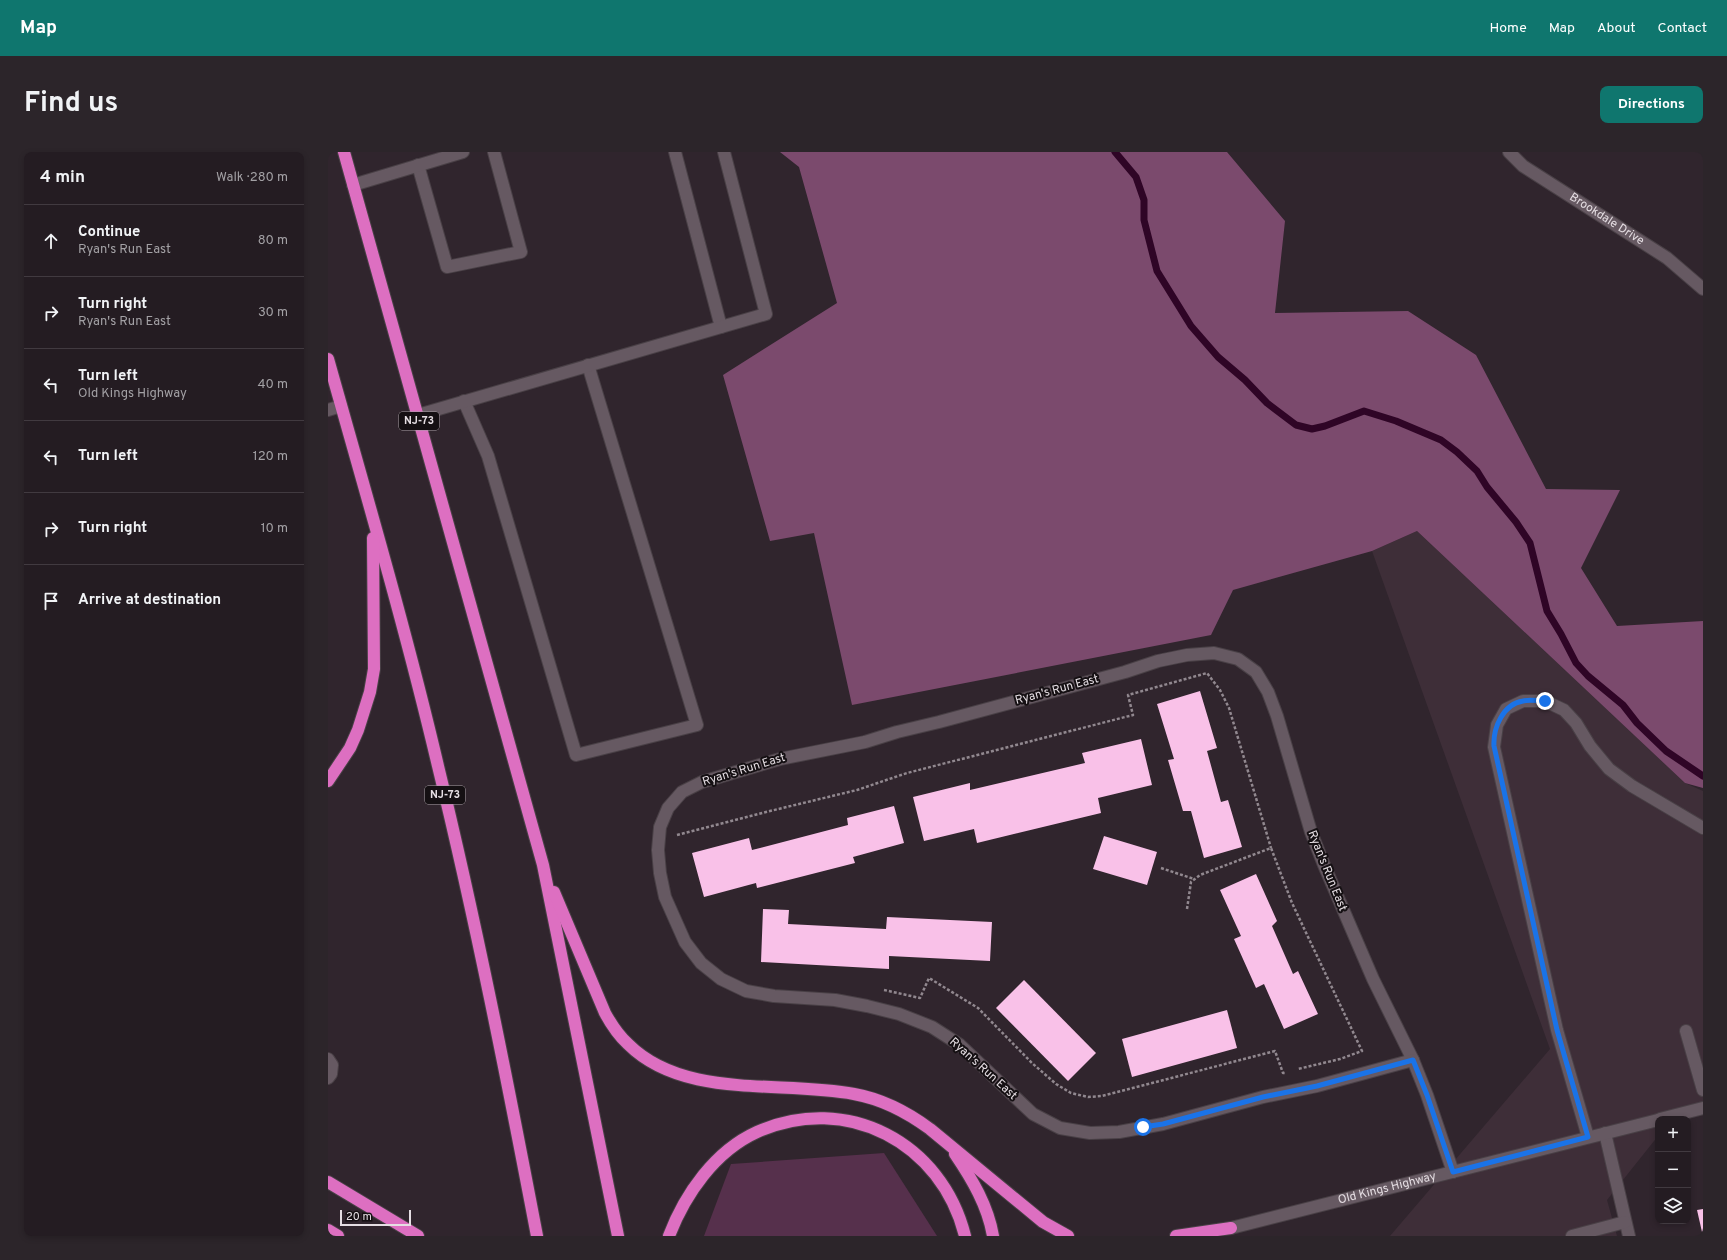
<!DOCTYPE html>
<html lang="en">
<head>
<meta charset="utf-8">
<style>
  body { margin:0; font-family:Overpass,sans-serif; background:#2c252a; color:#f1f3f6 }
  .controls { position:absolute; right:12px; bottom:12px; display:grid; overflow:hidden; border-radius:8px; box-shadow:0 2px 6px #0003 }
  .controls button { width:36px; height:36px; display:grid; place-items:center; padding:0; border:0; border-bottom:1px solid #413a40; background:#241c22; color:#f1f3f6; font:20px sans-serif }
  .scale { position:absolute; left:12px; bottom:10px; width:71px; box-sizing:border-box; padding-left:4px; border:2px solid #e5dee3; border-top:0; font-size:11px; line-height:14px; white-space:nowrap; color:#e5dee3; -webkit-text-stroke:3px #151013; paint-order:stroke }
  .stop { position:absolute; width:12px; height:12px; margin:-9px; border:3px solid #1a73e8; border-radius:50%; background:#fff }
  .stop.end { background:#1a73e8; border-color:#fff; box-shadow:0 1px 4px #0008 }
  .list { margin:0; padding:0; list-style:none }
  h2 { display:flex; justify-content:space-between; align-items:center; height:52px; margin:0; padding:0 16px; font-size:17px }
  h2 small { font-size:13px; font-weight:400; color:#a3a1a5 }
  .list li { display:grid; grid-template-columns:26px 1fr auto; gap:12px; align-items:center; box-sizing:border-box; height:72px; padding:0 16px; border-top:1px solid #413a40 }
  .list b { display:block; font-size:15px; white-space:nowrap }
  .list p { margin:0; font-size:13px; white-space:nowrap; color:#a3a1a5 }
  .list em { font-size:13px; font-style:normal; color:#a3a1a5 }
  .icon { flex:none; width:22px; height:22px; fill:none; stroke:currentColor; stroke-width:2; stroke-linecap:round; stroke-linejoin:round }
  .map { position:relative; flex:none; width:1375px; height:1084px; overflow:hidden; border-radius:8px }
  header { display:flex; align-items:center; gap:24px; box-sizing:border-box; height:56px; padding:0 20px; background:#0f766e; color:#fff }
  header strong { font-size:19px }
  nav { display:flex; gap:22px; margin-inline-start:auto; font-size:14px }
  .intro { display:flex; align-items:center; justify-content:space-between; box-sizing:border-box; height:96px; padding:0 24px }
  h1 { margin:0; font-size:28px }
  .button { padding:10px 18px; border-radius:8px; background:#0f766e; color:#fff; font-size:14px; font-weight:700 }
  main { display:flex; gap:24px; padding:0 24px }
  aside { flex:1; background:#241c22; border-radius:8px; box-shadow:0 2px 6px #0003 }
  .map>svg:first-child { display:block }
  .built { fill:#3e2e38 }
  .green { fill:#56304c }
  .forest { fill:#7b4a6d }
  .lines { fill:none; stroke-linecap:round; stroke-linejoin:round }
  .stream { stroke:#2f0526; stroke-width:7 }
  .building { fill:#f9c1e8 }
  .minor-casing { stroke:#494046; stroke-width:14 }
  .highway-casing { stroke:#494046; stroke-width:14 }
  .path { stroke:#91888f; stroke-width:2.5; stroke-dasharray:3 2; stroke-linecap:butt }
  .minor { stroke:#665962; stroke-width:12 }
  .highway { stroke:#dd6fc1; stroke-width:12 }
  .route { stroke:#1a73e8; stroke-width:5 }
  .labels { text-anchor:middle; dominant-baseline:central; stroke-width:4; stroke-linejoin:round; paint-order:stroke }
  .shield { fill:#151013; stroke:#a7a0a5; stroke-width:1 }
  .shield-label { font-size:11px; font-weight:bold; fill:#e5dee3 }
  .street-label { font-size:12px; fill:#e5dee3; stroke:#151013 }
</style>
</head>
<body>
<header>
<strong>Map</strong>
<nav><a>Home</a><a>Map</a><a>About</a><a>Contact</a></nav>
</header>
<div class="intro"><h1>Find us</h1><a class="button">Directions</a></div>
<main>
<aside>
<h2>4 min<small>Walk · 280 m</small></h2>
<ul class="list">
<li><svg class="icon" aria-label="ahead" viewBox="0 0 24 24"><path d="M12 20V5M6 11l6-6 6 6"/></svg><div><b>Continue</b><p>Ryan's Run East</p></div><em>80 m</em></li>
<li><svg class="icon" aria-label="right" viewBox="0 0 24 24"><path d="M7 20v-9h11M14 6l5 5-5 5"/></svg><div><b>Turn right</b><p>Ryan's Run East</p></div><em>30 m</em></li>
<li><svg class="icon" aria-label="left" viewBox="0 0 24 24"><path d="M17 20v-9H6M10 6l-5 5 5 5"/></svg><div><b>Turn left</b><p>Old Kings Highway</p></div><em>40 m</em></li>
<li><svg class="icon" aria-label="left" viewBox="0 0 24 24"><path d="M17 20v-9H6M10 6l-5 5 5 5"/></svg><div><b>Turn left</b></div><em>120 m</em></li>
<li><svg class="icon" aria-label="right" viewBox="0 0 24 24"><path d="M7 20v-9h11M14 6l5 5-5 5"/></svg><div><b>Turn right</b></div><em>10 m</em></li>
<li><svg class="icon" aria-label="arrive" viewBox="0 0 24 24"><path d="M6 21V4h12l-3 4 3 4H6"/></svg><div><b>Arrive at destination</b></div></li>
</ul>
</aside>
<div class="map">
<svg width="1375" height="1084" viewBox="0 0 1375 1084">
  <rect width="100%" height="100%" fill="#30252d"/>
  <path class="built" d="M1089,379L1357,631L1375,639V951L1330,967V984L1279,1048L1289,1084H1062L1222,897L1044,399Z"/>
  <path class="green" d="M556,1001L609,1084H376L403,1012Z"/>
  <path class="forest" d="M452,0H899L957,69L947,161L1080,159L1148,203L1218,337L1292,338L1253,416L1289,474L1375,469V636L1357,631L1089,379L1044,399L905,438L883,483L524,553L486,381L442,389L395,223L509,151L471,15Z"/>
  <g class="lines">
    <path class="stream" d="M787,0L808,25L816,48V68L829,119L863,174L890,205L917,228L939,251L968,273L984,277L997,274L1036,259L1068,269L1113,288L1129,300L1149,319L1159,335L1188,370L1202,391L1219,459L1233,482L1248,511L1260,524L1295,553L1309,571L1338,599L1375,624"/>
  </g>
  <g class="building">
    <path d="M872,539L889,596L879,599L893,650L900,648L914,695L876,706L863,659H855L840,608L846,607L829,552Z"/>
    <path d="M813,587L824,633L770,646L773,661L649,691L646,677L596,689L585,645L642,631V638L757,611L754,601Z"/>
    <path d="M566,654L576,691L525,705L527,711L429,736L428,731L376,745L364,701L421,686L424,698L520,673L519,666Z"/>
    <path d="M776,684L829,700L819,733L765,717Z"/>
    <path d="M928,722L949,769L944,774L965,822L970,819L990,862L956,877L936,832L928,836L906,787L913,784L892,738Z"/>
    <path d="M435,757L461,758L460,772L558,777L559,765L664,770L662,809L561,804V817L433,810Z"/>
    <path d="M696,828L768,901L740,929L668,856Z"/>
    <path d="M899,858L909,896L804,925L794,887Z"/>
    <path d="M1375,1057V1080H1374L1369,1058Z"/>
  </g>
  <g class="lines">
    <g class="minor-casing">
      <g id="minor">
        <path d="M347,0L393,175"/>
        <path id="s1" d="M1181,0L1195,14L1339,106L1375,137"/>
        <path d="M90,13L119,115L193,100L166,0"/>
        <path d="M25,33L135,0"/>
        <path d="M136,249L160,304L248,603L369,573L260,213"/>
        <path d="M0,258L13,254"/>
        <path d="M90,263L438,162L396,0"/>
        <path d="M886,501L910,507L928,520L940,540L949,564L983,680L996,713L1045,827L1085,908L989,934L935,945L835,972L791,980L762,981L732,976L705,962L632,893L604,875L571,862L539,854L507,848L446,844L418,839L393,827L373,811L357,790L337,745L332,721L330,698L332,675L340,656L354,640L374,630L452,607L537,590L569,580L611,570L797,520L830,509L859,503Z"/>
        <path d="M1358,879L1375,938"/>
        <path d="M0,907L4,913L3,922L0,926"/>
        <path d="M1085,908L1099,943L1125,1020"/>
        <path d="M1332,967L1375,956"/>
        <path d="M1277,981L1301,1084"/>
        <path d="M1260,985L1229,878L1166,595L1169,573L1178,557L1195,549H1217L1236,558L1248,571L1262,594L1281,617L1304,634L1375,676"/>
        <path id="s2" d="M903,1076L1330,968"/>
        <path d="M1244,1084L1297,1070"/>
      </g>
    </g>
    <g class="highway-casing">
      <g id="highway">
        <path d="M16,0L215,713L290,1084"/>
        <path d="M0,207C38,342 78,478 110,614C148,770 179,927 209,1084"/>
        <path d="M0,629L22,596L30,578L42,540L46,517L45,386"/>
        <path d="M226,740L277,861C283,872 290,883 300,892C356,948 453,928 526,942C554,947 579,960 602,977L715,1070L740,1084"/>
        <path d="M627,1002C644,1027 660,1054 665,1084"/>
        <path d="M0,1030L90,1084"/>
        <path d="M0,1078L10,1084"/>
        <path d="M341,1084C357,1042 387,999 429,980C519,940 614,991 637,1084"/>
        <path d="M848,1084L903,1076"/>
      </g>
    </g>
    <g class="path">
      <path d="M349,683L438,660L529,638L579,621L805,563L800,543L879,521L892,538L901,556L943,696"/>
      <path d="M833,716L866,727"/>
      <path d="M859,757L863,730L872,723L943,696L964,751L1034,899L1012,907L970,917"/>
      <path d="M556,838L592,846L601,826L650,856L704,911L728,932L743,941L760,945L774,944L947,899L955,921H957"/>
    </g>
    <use href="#minor" class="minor"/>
    <use href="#highway" class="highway"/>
  </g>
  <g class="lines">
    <path class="route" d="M815,975L835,972L935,945L989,934L1085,908L1099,943L1125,1020L1260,985L1229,878L1166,594C1165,576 1175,552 1195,549C1202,547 1210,549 1217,549"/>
  </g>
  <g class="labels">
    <g class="shield">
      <rect x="71" y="260" width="40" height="18" rx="3"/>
      <rect x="97" y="634" width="40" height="18" rx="3"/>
    </g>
    <g class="shield-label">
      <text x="91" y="269">NJ-73</text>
      <text x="117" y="643">NJ-73</text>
    </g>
    <g class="street-label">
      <text stroke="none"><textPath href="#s1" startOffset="119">Brookdale Drive</textPath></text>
      <text transform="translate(729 538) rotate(-15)">Ryan's Run East</text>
      <text transform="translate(416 618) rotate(-17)">Ryan's Run East</text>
      <text transform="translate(999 719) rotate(68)">Ryan's Run East</text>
      <text transform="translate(655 917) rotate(42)">Ryan's Run East</text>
      <text stroke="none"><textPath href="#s2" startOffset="161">Old Kings Highway</textPath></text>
    </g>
  </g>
</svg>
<div class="controls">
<button>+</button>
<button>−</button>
<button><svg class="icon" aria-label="layers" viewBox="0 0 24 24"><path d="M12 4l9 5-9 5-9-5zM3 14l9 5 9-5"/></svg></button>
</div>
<div class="scale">20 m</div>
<div class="stop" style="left:815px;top:975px"></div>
<div class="stop end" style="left:1217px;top:549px"></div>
</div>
</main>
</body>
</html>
